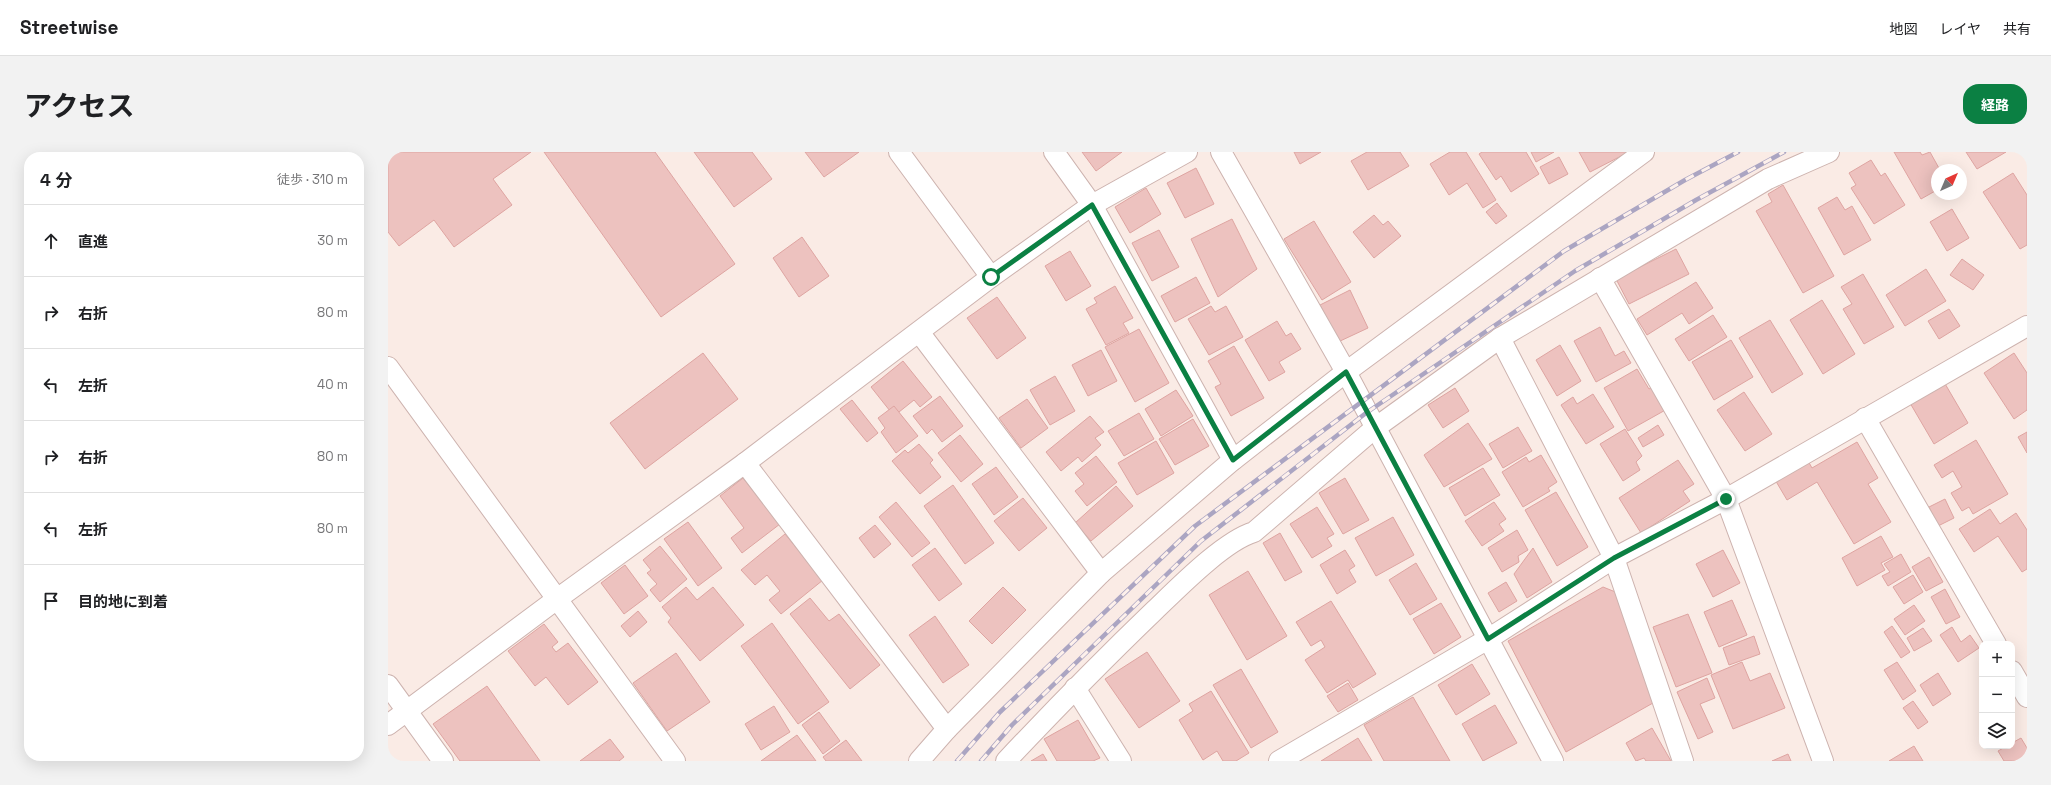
<!DOCTYPE html>
<html lang="ja">
<head>
<meta charset="utf-8">
<style>
  body { margin:0; font-family:"Space Grotesk","Noto Sans JP",sans-serif; background:#f2f2f2; color:#202124 }
  .controls { position:absolute; right:12px; bottom:12px; display:grid; overflow:hidden; border-radius:8px; box-shadow:0 4px 16px #0002 }
  .controls button { width:36px; height:36px; display:grid; place-items:center; padding:0; border:0; border-bottom:1px solid #e0e0e0; background:#fff; color:#202124; font:20px sans-serif }
  .compass { position:absolute; left:1543px; top:12px; width:36px; height:36px; border-radius:50%; background:#fff; box-shadow:0 4px 16px #0002; rotate:44deg }
  .stop { position:absolute; width:12px; height:12px; margin:-9px; border:3px solid #0b8043; border-radius:50%; background:#fff }
  .stop.end { background:#0b8043; border-color:#fff; box-shadow:0 1px 4px #0008 }
  .list { margin:0; padding:0; list-style:none }
  h2 { display:flex; justify-content:space-between; align-items:center; height:52px; margin:0; padding:0 16px; font-size:17px }
  h2 small { font-size:13px; font-weight:400; color:#757577 }
  .list li { display:grid; grid-template-columns:26px 1fr auto; gap:12px; align-items:center; box-sizing:border-box; height:72px; padding:0 16px; border-top:1px solid #e0e0e0 }
  .list b { display:block; font-size:15px; white-space:nowrap }
  .list em { font-size:13px; font-style:normal; color:#757577 }
  .icon { flex:none; width:22px; height:22px; fill:none; stroke:currentColor; stroke-width:2; stroke-linecap:round; stroke-linejoin:round }
  .map { position:relative; flex:none; width:1639px; height:609px; overflow:hidden; border-radius:16px }
  header { display:flex; align-items:center; gap:24px; box-sizing:border-box; height:56px; padding:0 20px; background:#fff; border-bottom:1px solid #e0e0e0 }
  header strong { font-size:19px }
  nav { display:flex; gap:22px; margin-inline-start:auto; font-size:14px }
  .intro { display:flex; align-items:center; justify-content:space-between; box-sizing:border-box; height:96px; padding:0 24px }
  h1 { margin:0; font-size:28px }
  .button { padding:10px 18px; border-radius:16px; background:#0b8043; color:#fff; font-size:14px; font-weight:700 }
  main { display:flex; gap:24px; padding:0 24px }
  aside { flex:1; background:#fff; border-radius:16px; box-shadow:0 4px 16px #0002 }
  .map>svg:first-child { display:block }
  .building { fill:#edc2bf; stroke:#dea4a1 }
  .lines { fill:none; stroke-linecap:round; stroke-linejoin:round }
  .minor-casing { stroke:#cdb3af; stroke-width:22 }
  .minor { stroke:#fff; stroke-width:20 }
  .rail-casing { stroke:#aba5c2; stroke-width:4.5 }
  .rail { stroke:#fdf0eb; stroke-width:3; stroke-dasharray:9; stroke-linecap:butt }
  .route { stroke:#0b8043; stroke-width:5 }
</style>
</head>
<body>
<header>
<strong>Streetwise</strong>
<nav><a>地図</a><a>レイヤ</a><a>共有</a></nav>
</header>
<div class="intro"><h1>アクセス</h1><a class="button">経路</a></div>
<main>
<aside>
<h2>4 分<small>徒歩 · 310 m</small></h2>
<ul class="list">
<li><svg class="icon" aria-label="ahead" viewBox="0 0 24 24"><path d="M12 20V5M6 11l6-6 6 6"/></svg><div><b>直進</b></div><em>30 m</em></li>
<li><svg class="icon" aria-label="right" viewBox="0 0 24 24"><path d="M7 20v-9h11M14 6l5 5-5 5"/></svg><div><b>右折</b></div><em>80 m</em></li>
<li><svg class="icon" aria-label="left" viewBox="0 0 24 24"><path d="M17 20v-9H6M10 6l-5 5 5 5"/></svg><div><b>左折</b></div><em>40 m</em></li>
<li><svg class="icon" aria-label="right" viewBox="0 0 24 24"><path d="M7 20v-9h11M14 6l5 5-5 5"/></svg><div><b>右折</b></div><em>80 m</em></li>
<li><svg class="icon" aria-label="left" viewBox="0 0 24 24"><path d="M17 20v-9H6M10 6l-5 5 5 5"/></svg><div><b>左折</b></div><em>80 m</em></li>
<li><svg class="icon" aria-label="arrive" viewBox="0 0 24 24"><path d="M6 21V4h12l-3 4 3 4H6"/></svg><div><b>目的地に到着</b></div></li>
</ul>
</aside>
<div class="map">
<svg width="1639" height="609" viewBox="0 0 1639 609">
  <rect width="100%" height="100%" fill="#faebe5"/>
  <g class="building">
    <path d="M0,0H143L105,27L124,53L66,95L46,68L11,94L0,80Z"/>
    <path d="M156,0H267L347,112L273,165Z"/>
    <path d="M306,0H364L384,27L346,55Z"/>
    <path d="M417,0H471L436,25Z"/>
    <path d="M694,0H734L708,19Z"/>
    <path d="M906,0H933L912,12Z"/>
    <path d="M979,0H1012L1021,14L980,38L963,9Z"/>
    <path d="M1062,0H1078L1108,48L1095,56L1079,31L1061,43L1042,12Z"/>
    <path d="M1094,0H1138L1151,22L1123,40L1113,24L1108,28L1091,2Z"/>
    <path d="M1143,0H1166L1148,10Z"/>
    <path d="M1191,0H1238L1239,1L1202,20Z"/>
    <path d="M1506,0H1532L1534,3L1542,0L1552,18H1549V38L1533,47Z"/>
    <path d="M1578,0H1618L1589,17Z"/>
    <path d="M1171,5L1180,22L1161,32L1152,15Z"/>
    <path d="M1483,8L1493,24L1497,21L1517,53L1486,72L1463,36L1468,33L1461,21Z"/>
    <path d="M808,16L826,52L797,66L779,31Z"/>
    <path d="M1625,21L1639,43V93L1632,97L1595,40Z"/>
    <path d="M1395,33L1446,124L1415,141L1368,59L1384,50L1380,42Z"/>
    <path d="M758,36L773,62L742,81L727,55Z"/>
    <path d="M1449,45L1457,58L1464,54L1483,88L1456,103L1430,56Z"/>
    <path d="M1109,51L1119,64L1108,72L1098,60Z"/>
    <path d="M1564,57L1581,86L1559,99L1542,70Z"/>
    <path d="M986,63L995,73L1000,69L1013,84L986,106L965,80Z"/>
    <path d="M844,67L869,117L830,145L803,87Z"/>
    <path d="M926,69L963,130L934,148L896,87Z"/>
    <path d="M771,78L791,115L764,129L744,91Z"/>
    <path d="M414,85L441,124L411,145L385,106Z"/>
    <path d="M1288,97L1301,122L1241,152L1228,127Z"/>
    <path d="M682,99L703,134L678,149L657,114Z"/>
    <path d="M1574,107L1596,123L1585,138L1562,123Z"/>
    <path d="M1538,117L1558,149L1517,174L1498,143Z"/>
    <path d="M1475,122L1506,175L1476,192L1455,157L1464,152L1453,135Z"/>
    <path d="M808,125L822,151L787,170L773,144Z"/>
    <path d="M1308,130L1325,156L1301,172L1294,161L1259,183L1249,167Z"/>
    <path d="M727,134L745,166L735,171L741,181L718,193L698,157L709,151L706,146Z"/>
    <path d="M962,138L980,176L950,190L932,153Z"/>
    <path d="M609,145L638,186L609,207L579,166Z"/>
    <path d="M1434,148L1467,202L1435,222L1402,168Z"/>
    <path d="M823,154L827,160L838,154L855,185L821,203L800,167Z"/>
    <path d="M1561,157L1572,174L1551,187L1540,169Z"/>
    <path d="M1325,163L1339,185L1301,209L1287,187Z"/>
    <path d="M1382,168L1415,222L1384,241L1351,186Z"/>
    <path d="M889,169L898,184L903,181L913,197L891,210L897,220L881,229L857,188Z"/>
    <path d="M1212,175L1227,204L1236,199L1243,211L1208,230L1186,189Z"/>
    <path d="M751,177L781,231L747,250L717,195Z"/>
    <path d="M1343,188L1365,225L1326,248L1304,210Z"/>
    <path d="M1172,193L1193,229L1169,244L1148,208Z"/>
    <path d="M846,194L876,246L843,264L827,235L833,232L820,209Z"/>
    <path d="M713,198L729,229L700,244L684,213Z"/>
    <path d="M315,201L350,247L257,317L222,271Z"/>
    <path d="M1626,201L1639,221V258L1626,267L1596,221Z"/>
    <path d="M515,209L544,245L532,255L526,248L506,264L483,235Z"/>
    <path d="M1249,217L1261,237L1268,233L1281,256L1240,279L1216,236Z"/>
    <path d="M667,224L687,259L662,273L642,238Z"/>
    <path d="M1556,230L1580,271L1546,292L1522,251Z"/>
    <path d="M1067,236L1081,259L1055,276L1040,253Z"/>
    <path d="M788,238L805,264L773,284L757,257Z"/>
    <path d="M1356,240L1384,282L1357,299L1329,258Z"/>
    <path d="M1205,242L1226,275L1198,292L1173,253L1185,245L1189,252Z"/>
    <path d="M552,244L575,274L554,290L544,277L539,282L525,264Z"/>
    <path d="M639,247L660,276L633,296L611,266Z"/>
    <path d="M464,248L490,281L479,290L452,257Z"/>
    <path d="M506,254L530,284L508,301L493,280L497,276L490,266Z"/>
    <path d="M751,261L766,287L736,304L720,279Z"/>
    <path d="M702,264L716,280L707,286L713,293L694,310L690,305L673,319L658,300Z"/>
    <path d="M805,267L821,294L787,313L771,287Z"/>
    <path d="M1080,271L1104,307L1056,335L1036,303Z"/>
    <path d="M1270,273L1276,283L1255,295L1250,286Z"/>
    <path d="M1130,275L1144,299L1115,316L1101,292Z"/>
    <path d="M1237,277L1254,304L1248,310L1252,318L1235,329L1212,292Z"/>
    <path d="M1639,280V301L1630,285Z"/>
    <path d="M572,283L595,312L573,330L550,301Z"/>
    <path d="M1588,288L1620,342L1585,362L1581,355L1574,359L1563,341L1574,335L1565,319L1554,326L1546,313Z"/>
    <path d="M768,289L786,321L749,343L730,311Z"/>
    <path d="M1469,290L1490,326L1480,332L1503,370L1466,392L1429,330L1399,348L1386,326L1419,307L1424,316Z"/>
    <path d="M531,292L545,308L542,311L553,325L532,342L504,309L517,298L520,301Z"/>
    <path d="M1153,303L1169,330L1160,336L1162,339L1135,355L1114,320L1138,305L1141,310Z"/>
    <path d="M708,304L729,330L699,354L687,339L696,332L687,321Z"/>
    <path d="M1290,308L1306,332L1295,339L1302,349L1253,381L1231,346Z"/>
    <path d="M608,315L630,345L606,363L584,332Z"/>
    <path d="M1095,316L1112,343L1077,364L1061,336Z"/>
    <path d="M355,326L392,372L354,401L343,386L356,376L332,344Z"/>
    <path d="M957,326L981,368L955,382L931,341Z"/>
    <path d="M565,333L606,391L577,412L536,354Z"/>
    <path d="M728,334L745,354L703,389L687,371Z"/>
    <path d="M1168,340L1200,395L1169,414L1137,358Z"/>
    <path d="M635,346L659,376L631,399L606,369Z"/>
    <path d="M1557,347L1566,366L1550,374L1541,355Z"/>
    <path d="M508,350L542,391L524,405L491,365Z"/>
    <path d="M1106,350L1118,367L1111,372L1116,379L1094,394L1077,369Z"/>
    <path d="M929,355L946,382L939,386L944,394L924,406L902,372Z"/>
    <path d="M1602,357L1612,372L1628,361L1639,378V417L1634,420L1610,384L1586,400L1571,377Z"/>
    <path d="M1005,365L1026,403L988,424L967,386Z"/>
    <path d="M300,370L334,416L310,434L276,387Z"/>
    <path d="M487,373L503,392L486,406L471,386Z"/>
    <path d="M1129,378L1140,398L1130,404L1131,410L1114,420L1100,396Z"/>
    <path d="M892,381L914,420L897,429L875,391Z"/>
    <path d="M397,382L435,428L393,462L381,448L392,439L379,423L367,433L353,418Z"/>
    <path d="M1493,384L1505,405L1493,411L1497,418L1469,434L1454,406Z"/>
    <path d="M272,394L299,427L272,450L262,438L269,432L259,421L263,418L255,408Z"/>
    <path d="M547,396L574,432L551,449L524,413Z"/>
    <path d="M1145,396L1164,430L1139,446L1126,422Z"/>
    <path d="M957,398L967,414L961,418L968,430L949,442L932,413Z"/>
    <path d="M1335,398L1352,431L1325,445L1308,412Z"/>
    <path d="M1513,402L1523,420L1500,434L1494,424L1502,420L1496,412Z"/>
    <path d="M1541,405L1555,430L1538,439L1524,415Z"/>
    <path d="M1028,411L1049,447L1022,463L1001,428Z"/>
    <path d="M237,413L260,444L236,462L213,431Z"/>
    <path d="M860,419L899,484L859,508L821,443Z"/>
    <path d="M1525,423L1535,440L1516,452L1505,435Z"/>
    <path d="M1118,430L1129,449L1111,460L1100,441Z"/>
    <path d="M298,435L309,448L325,435L356,473L312,509L280,470L283,466L274,455Z"/>
    <path d="M615,435L638,458L604,492L581,469Z"/>
    <path d="M1215,435L1230,441L1265,551L1178,600L1120,489Z"/>
    <path d="M1557,437L1572,465L1558,472L1543,445Z"/>
    <path d="M422,446L441,469L451,462L492,513L462,537L402,462Z"/>
    <path d="M1344,448L1359,483L1331,495L1316,460Z"/>
    <path d="M943,449L988,522L965,536L960,528L939,541L917,508L937,495L933,488L923,494L908,470Z"/>
    <path d="M1053,451L1073,485L1046,502L1025,467Z"/>
    <path d="M1526,453L1537,469L1517,483L1506,467Z"/>
    <path d="M250,459L259,470L242,485L233,474Z"/>
    <path d="M1300,462L1324,521L1288,535L1265,475Z"/>
    <path d="M547,464L581,513L555,531L521,483Z"/>
    <path d="M384,471L441,550L410,572L353,494Z"/>
    <path d="M156,472L170,490L164,495L168,500L180,491L210,530L180,553L158,525L147,534L120,499Z"/>
    <path d="M1504,474L1522,500L1513,506L1496,480Z"/>
    <path d="M1564,475L1573,490L1582,483L1591,496L1570,510L1552,483Z"/>
    <path d="M1535,476L1544,489L1526,499L1519,486Z"/>
    <path d="M1366,484L1372,502L1341,513L1335,496Z"/>
    <path d="M759,500L792,549L751,576L717,527Z"/>
    <path d="M288,501L322,550L279,579L245,531Z"/>
    <path d="M1354,510L1362,529L1382,521L1397,556L1345,577L1323,523Z"/>
    <path d="M1509,510L1528,539L1515,548L1496,518Z"/>
    <path d="M1084,512L1102,542L1068,563L1050,533Z"/>
    <path d="M853,517L890,580L863,596L825,533Z"/>
    <path d="M1550,521L1563,542L1545,554L1532,533Z"/>
    <path d="M1319,526L1327,546L1312,552L1325,580L1310,587L1289,540Z"/>
    <path d="M960,531L970,548L950,560L939,544Z"/>
    <path d="M99,534L152,609H72L45,572Z"/>
    <path d="M823,539L861,601L848,609H835L829,599L815,608L791,568L805,559L801,552Z"/>
    <path d="M1025,545L1062,609H996L976,573Z"/>
    <path d="M1525,549L1540,570L1530,577L1515,556Z"/>
    <path d="M1107,553L1129,591L1095,609L1074,572Z"/>
    <path d="M386,554L402,580L373,598L357,572Z"/>
    <path d="M431,560L452,589L435,602L414,573Z"/>
    <path d="M690,568L712,606L705,609H669L656,587Z"/>
    <path d="M1264,576L1283,609H1258L1256,606L1248,609L1238,591Z"/>
    <path d="M409,583L428,609H373Z"/>
    <path d="M970,586L984,609H933Z"/>
    <path d="M1633,586L1639,596V609H1616L1610,599L1619,594H1624V591Z"/>
    <path d="M222,587L236,605L231,609H192Z"/>
    <path d="M458,588L474,609H438L435,605Z"/>
    <path d="M1526,594L1535,609H1501Z"/>
    <path d="M655,602L659,609H643Z"/>
    <path d="M1400,602L1403,609H1384Z"/>
  </g>
  <g class="lines">
    <g class="minor-casing">
      <g id="minor">
        <path d="M511,0L603,125"/>
        <path d="M666,0L704,53L845,308"/>
        <path d="M833,0L958,220L1165,609"/>
        <path d="M1212,126L1338,347L1435,609"/>
        <path d="M531,180L713,421"/>
        <path d="M1112,186L1226,406L1295,609"/>
        <path d="M0,215L287,609"/>
        <path d="M1477,266L1608,492"/>
        <path d="M357,311L559,577"/>
        <path d="M1624,519L1639,545"/>
        <path d="M0,533L55,609"/>
        <path d="M687,536L733,609"/>
        <path d="M0,573L169,447L357,311L603,125L704,53L799,0"/>
        <path d="M531,609L559,577L713,421L845,308L958,220L1256,0"/>
        <path d="M618,609C667,557 716,507 767,458C791,435 836,389 866,380L987,276L1112,186L1380,27L1441,0"/>
        <path d="M891,609L1100,487L1226,406L1338,347L1639,174"/>
      </g>
    </g>
    <use href="#minor" class="minor"/>
    <g class="rail-casing">
      <g id="rail">
        <path d="M569,609L612,560L807,374L1176,99L1297,28L1350,0"/>
        <path d="M593,609L624,573L813,389L978,261L1187,119L1308,48L1396,0"/>
      </g>
    </g>
    <use href="#rail" class="rail"/>
  </g>
  <g class="lines">
    <path class="route" d="M603,125L704,53L845,308L958,220L1100,487L1226,406L1338,347"/>
  </g>
</svg>
<div class="controls">
<button>+</button>
<button>−</button>
<button><svg class="icon" aria-label="layers" viewBox="0 0 24 24"><path d="M12 4l9 5-9 5-9-5zM3 14l9 5 9-5"/></svg></button>
</div>
<svg class="compass" viewBox="-18 -18 36 36"><path d="M0-13l5 13h-10z" fill="#e53935"/><path d="M0 13l5-13h-10z" fill="#757577"/></svg>
<div class="stop" style="left:603px;top:125px"></div>
<div class="stop end" style="left:1338px;top:347px"></div>
</div>
</main>
</body>
</html>
